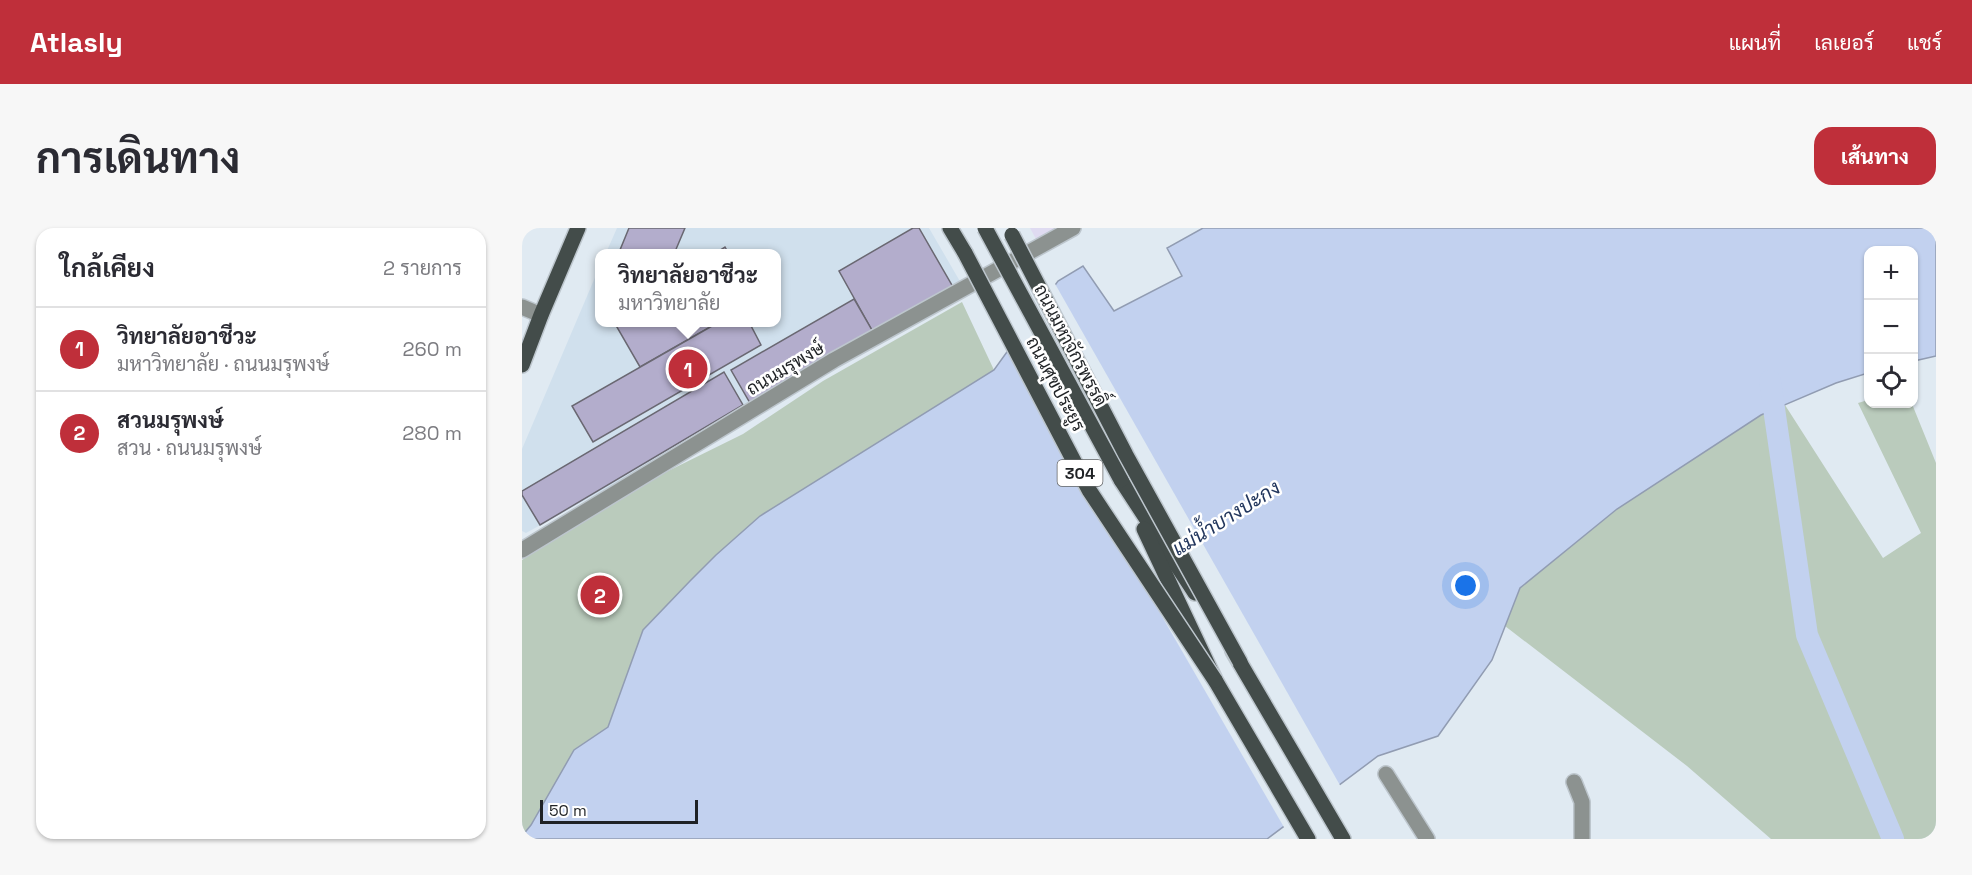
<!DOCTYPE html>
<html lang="th">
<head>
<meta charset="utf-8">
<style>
  body { margin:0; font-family:"Space Grotesk",Sarabun,sans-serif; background:#f7f7f7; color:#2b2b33 }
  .controls { position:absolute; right:18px; top:18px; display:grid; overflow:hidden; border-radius:12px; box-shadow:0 2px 4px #0004 }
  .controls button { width:54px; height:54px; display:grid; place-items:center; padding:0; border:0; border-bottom:2px solid #e1e1e2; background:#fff; color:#2b2b33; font:30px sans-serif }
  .scale { position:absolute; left:18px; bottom:15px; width:158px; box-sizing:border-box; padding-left:6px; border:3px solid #1f2225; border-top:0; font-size:16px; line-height:21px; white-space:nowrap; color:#1f2225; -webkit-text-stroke:4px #fff; paint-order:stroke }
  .you { position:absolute; left:944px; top:358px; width:21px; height:21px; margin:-15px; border:4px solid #fff; border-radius:50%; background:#1a73e8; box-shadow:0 0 0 9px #1a73e833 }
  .badge { display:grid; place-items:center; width:39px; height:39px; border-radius:50%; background:#bf2f3a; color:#fff; font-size:20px; font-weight:700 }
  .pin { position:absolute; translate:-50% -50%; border:3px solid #fff; box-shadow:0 2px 6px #0006 }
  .popup { position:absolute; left:73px; top:21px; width:186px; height:78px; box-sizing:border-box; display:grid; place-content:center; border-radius:12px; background:#fff; filter:drop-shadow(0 2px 4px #0005); font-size:20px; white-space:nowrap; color:#7c7c81 }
  .popup b { font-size:22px; color:#2b2b33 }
  .popup::after { content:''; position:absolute; left:50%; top:100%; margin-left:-12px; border:12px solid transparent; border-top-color:#fff }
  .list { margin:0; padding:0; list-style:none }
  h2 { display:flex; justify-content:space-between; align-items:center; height:78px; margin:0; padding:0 24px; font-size:26px }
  h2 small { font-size:20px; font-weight:400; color:#7c7c81 }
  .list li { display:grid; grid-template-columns:39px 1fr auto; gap:18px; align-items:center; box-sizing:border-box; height:84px; padding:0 24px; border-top:2px solid #e1e1e2 }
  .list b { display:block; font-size:22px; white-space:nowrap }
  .list p { margin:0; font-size:20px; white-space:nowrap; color:#7c7c81 }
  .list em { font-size:20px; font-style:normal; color:#7c7c81 }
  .icon { flex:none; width:33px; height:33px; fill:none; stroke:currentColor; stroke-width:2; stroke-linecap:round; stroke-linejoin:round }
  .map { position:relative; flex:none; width:1414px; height:611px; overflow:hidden; border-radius:18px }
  header { display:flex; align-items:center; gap:36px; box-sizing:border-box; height:84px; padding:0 30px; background:#bf2f3a; color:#fff }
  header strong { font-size:28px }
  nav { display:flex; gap:33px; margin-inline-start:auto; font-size:21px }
  .intro { display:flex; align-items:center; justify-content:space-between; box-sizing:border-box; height:144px; padding:0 36px }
  h1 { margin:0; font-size:42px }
  .button { padding:15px 27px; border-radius:18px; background:#bf2f3a; color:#fff; font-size:21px; font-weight:700 }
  main { display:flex; gap:36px; padding:0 36px }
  aside { flex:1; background:#fff; border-radius:18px; box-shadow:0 2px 4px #0004 }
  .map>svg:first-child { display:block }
  .commercial { fill:#dfdbf1 }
  .built { fill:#d0e0ed }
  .green { fill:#bacbbc }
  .water { fill:#c2d1ef; stroke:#919cb2; stroke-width:1.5 }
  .pier { fill:#e0eaf2 }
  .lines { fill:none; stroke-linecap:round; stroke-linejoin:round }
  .canal { stroke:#c2d1ef; stroke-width:22 }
  .building { fill:#b3adcc; stroke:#6a6872; stroke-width:1.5 }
  .minor-casing { stroke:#bdc6cd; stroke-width:18 }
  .major-casing { stroke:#bdc6cd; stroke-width:18 }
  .minor { stroke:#8c9290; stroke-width:15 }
  .major { stroke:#434c4a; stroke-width:15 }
  .major-bridge-casing { stroke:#bdc6cd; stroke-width:18; stroke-linecap:butt }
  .major-bridge { stroke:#434c4a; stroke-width:15 }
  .labels { text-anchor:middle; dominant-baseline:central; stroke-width:5; stroke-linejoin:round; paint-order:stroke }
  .shield { fill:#fff; stroke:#626466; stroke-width:1.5 }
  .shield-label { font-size:16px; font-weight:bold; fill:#1f2225 }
  .street-label { font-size:18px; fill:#1f2225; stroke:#fff }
  .water-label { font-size:20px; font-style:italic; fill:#22365d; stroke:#fff }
</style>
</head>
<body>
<header>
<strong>Atlasly</strong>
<nav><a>แผนที่</a><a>เลเยอร์</a><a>แชร์</a></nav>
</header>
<div class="intro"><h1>การเดินทาง</h1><a class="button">เส้นทาง</a></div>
<main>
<aside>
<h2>ใกล้เคียง<small>2 รายการ</small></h2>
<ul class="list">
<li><span class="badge">1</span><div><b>วิทยาลัยอาชีวะ</b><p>มหาวิทยาลัย · ถนนมรุพงษ์</p></div><em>260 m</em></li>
<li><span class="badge">2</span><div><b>สวนมรุพงษ์</b><p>สวน · ถนนมรุพงษ์</p></div><em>280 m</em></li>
</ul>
</aside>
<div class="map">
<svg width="1414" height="611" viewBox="0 0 1414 611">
  <rect width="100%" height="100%" fill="#e0eaf2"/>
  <path class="commercial" d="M508,0H534L514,11Z"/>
  <path class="built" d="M95,0H407L443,62L4,305L0,303V221L77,40L78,94H255V26L84,25Z"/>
  <g class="green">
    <path d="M440,74L472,142L238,288L121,402L86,499L52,522L9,597L0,608V332L66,288L138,247L221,206L301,153Z"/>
    <path d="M1346,172V176H1390L1414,235V611H1249L1165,538L983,398L998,360L1095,281L1239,187L1263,177L1361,330L1399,305L1336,175Z"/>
  </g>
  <path class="water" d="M681,0H1414V128L1392,133V22H1346V145L1314,155L1239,187L1095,281L998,360L970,432L916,508L856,528L745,611H0V608L9,597L52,522L86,499L121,402L168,353L194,327L238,288L472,142L536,53L561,38L592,83L660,48L645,20Z"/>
  <path class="pier" d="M532,54L819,559L763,601L484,119Z"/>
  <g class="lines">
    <path class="canal" d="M1248,153L1285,407L1371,611"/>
  </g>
  <g class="building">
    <path d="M107,0H163L152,26H106L98,22Z"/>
    <path d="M391,0H397L431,59L351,104L317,43Z"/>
    <path d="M203,19L207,26H192Z"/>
    <path d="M332,71L351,104L228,175L209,142Z"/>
    <path d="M92,94H197L118,139Z"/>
    <path d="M197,94H227L239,117L71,214L50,178Z"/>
    <path d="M202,144L221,177L18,297L0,267V263Z"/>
  </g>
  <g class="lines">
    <g class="minor-casing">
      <g id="minor">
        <path d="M0,79L19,87"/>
        <path d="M0,322L312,132L551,0"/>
        <path d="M864,546L905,611"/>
        <path d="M1052,554L1060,574V611"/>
      </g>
    </g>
    <g class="major-casing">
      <g id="major">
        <path d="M428,0L443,25"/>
        <path d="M0,137L19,87L56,0"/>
        <path d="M599,252L673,365"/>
        <path d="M622,301L693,452L786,611"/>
        <path d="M711,423L821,611"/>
      </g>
    </g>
    <use href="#minor" class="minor"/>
    <use href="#major" class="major"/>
    <g class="major-bridge-casing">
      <g id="major-bridge">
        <path d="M463,0L599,252"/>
        <path d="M490,7L604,227L718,434"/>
        <path d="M443,25L567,262L693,452"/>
      </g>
    </g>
    <use href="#major-bridge" class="major-bridge"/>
  </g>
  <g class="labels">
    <rect class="shield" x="535.5" y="232" width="45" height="26" rx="4.5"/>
    <g class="shield-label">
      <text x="558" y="245">304</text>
    </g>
    <g class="street-label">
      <text transform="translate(549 117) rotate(62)">ถนนมหาจักรพรรดิ์</text>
      <text transform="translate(263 140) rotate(-31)">ถนนมรุพงษ์</text>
      <text transform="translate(534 156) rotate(62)">ถนนศุขประยูร</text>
    </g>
    <g class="water-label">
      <text transform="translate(704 290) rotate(-32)">แม่น้ำบางปะกง</text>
    </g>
  </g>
</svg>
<div class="controls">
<button>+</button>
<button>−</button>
<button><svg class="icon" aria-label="locate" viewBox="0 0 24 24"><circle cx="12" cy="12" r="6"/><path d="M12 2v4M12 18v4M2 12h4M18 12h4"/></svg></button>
</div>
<div class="scale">50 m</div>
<div class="you"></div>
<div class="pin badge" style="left:166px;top:141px">1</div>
<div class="popup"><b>วิทยาลัยอาชีวะ</b>มหาวิทยาลัย</div>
<div class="pin badge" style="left:78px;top:367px">2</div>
</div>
</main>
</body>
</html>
